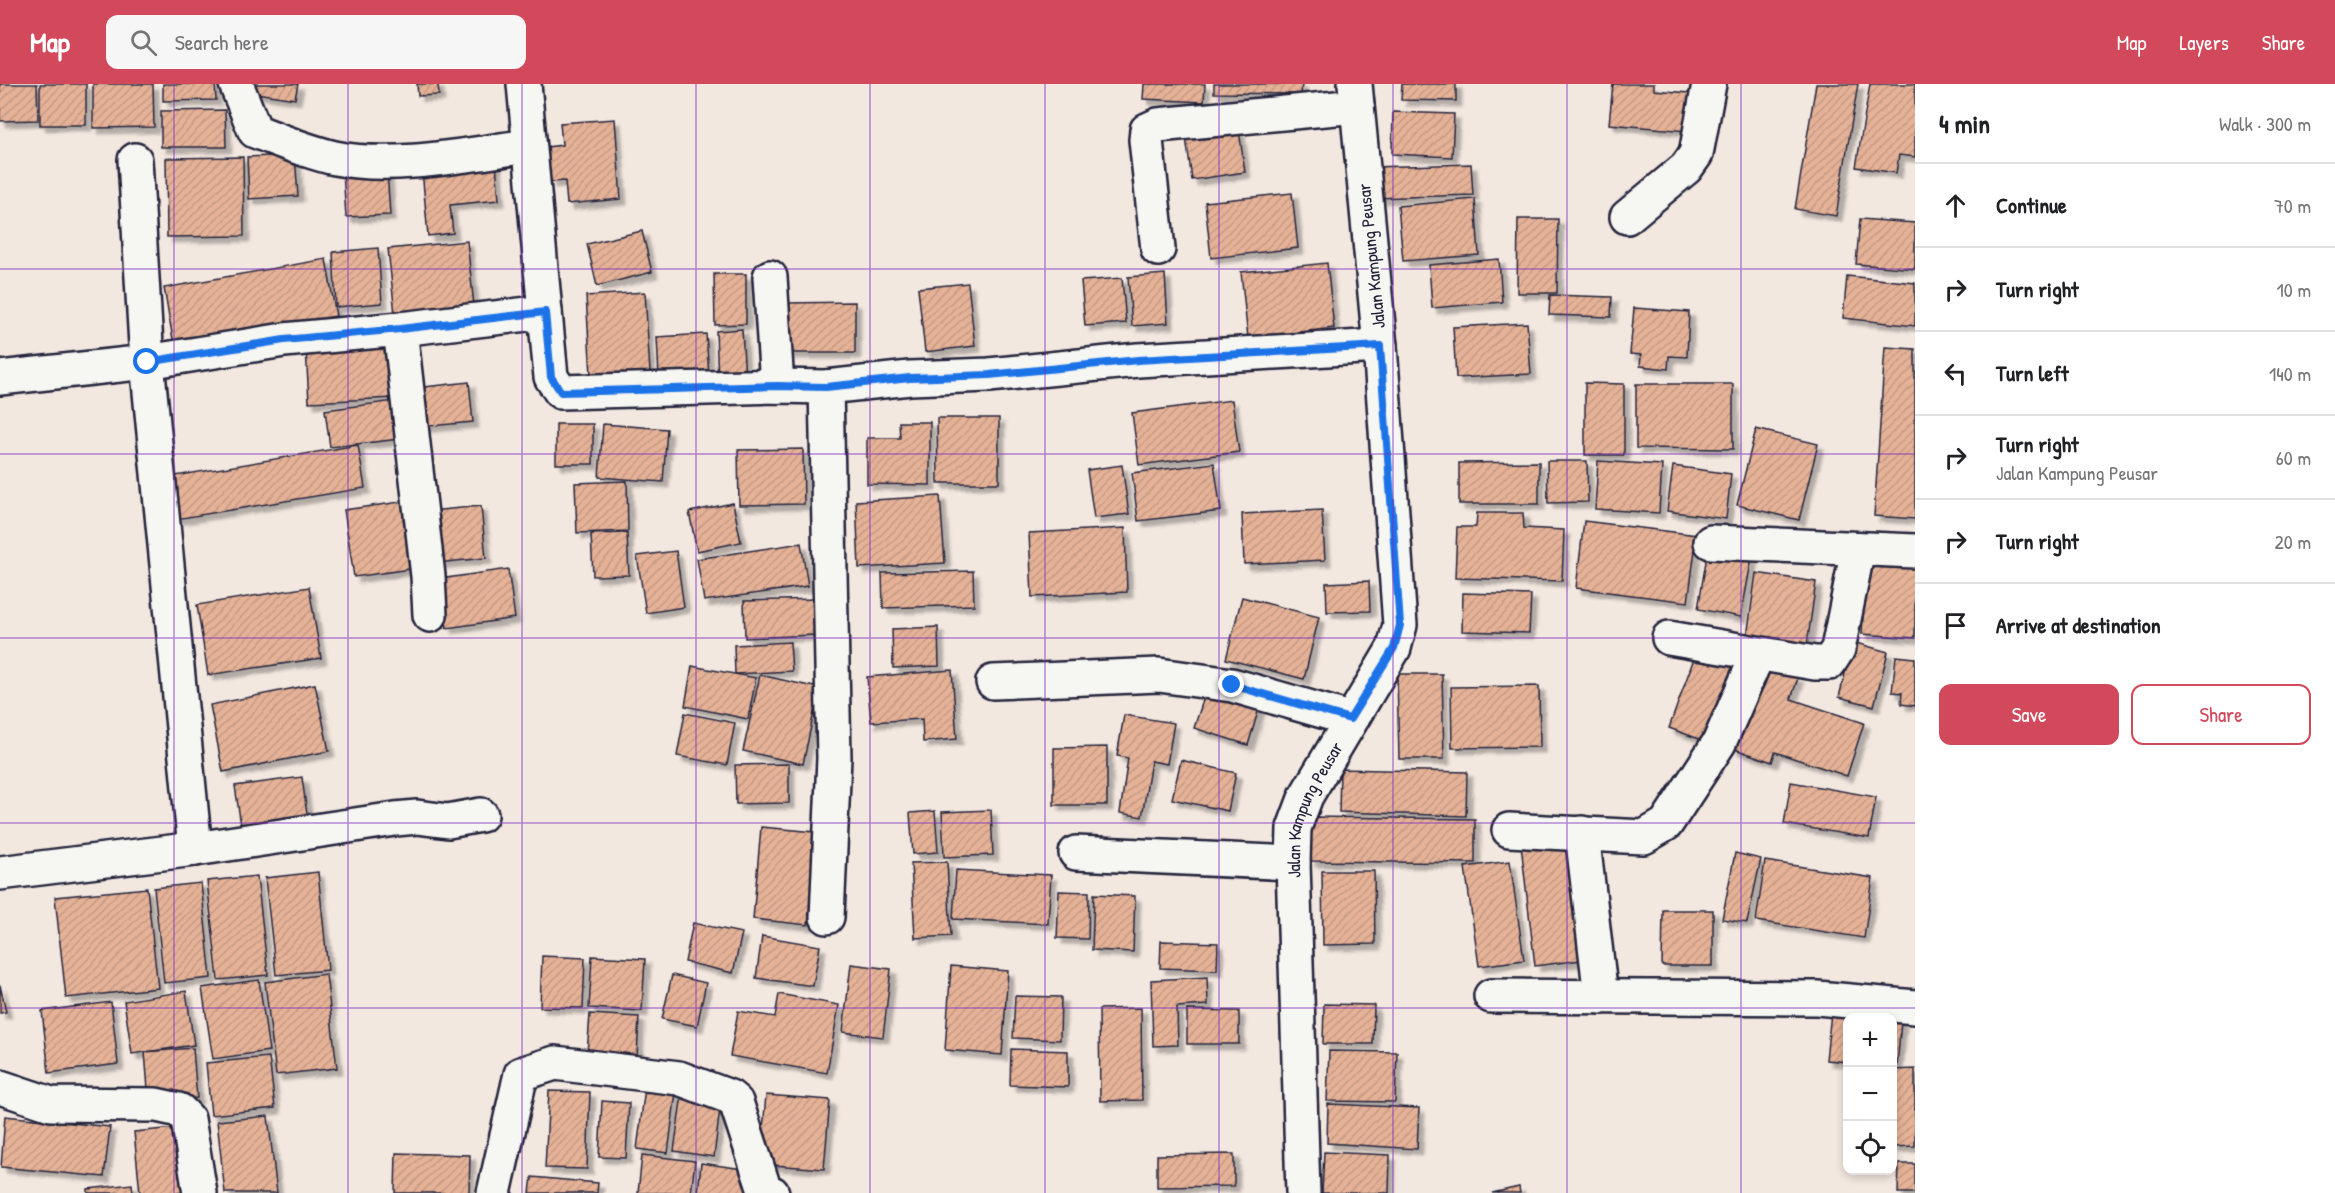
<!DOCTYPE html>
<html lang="en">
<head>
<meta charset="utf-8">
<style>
  body { margin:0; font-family:"Patrick Hand",sans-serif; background:#f6f6f6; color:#202124 }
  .controls { position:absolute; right:18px; bottom:18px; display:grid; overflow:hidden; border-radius:12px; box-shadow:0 3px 9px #0003 }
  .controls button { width:54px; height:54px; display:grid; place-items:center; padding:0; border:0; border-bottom:2px solid #e0e0e0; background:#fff; color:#202124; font:30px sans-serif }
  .stop { position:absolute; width:18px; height:18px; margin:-14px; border:4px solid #1a73e8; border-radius:50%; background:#fff }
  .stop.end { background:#1a73e8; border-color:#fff; box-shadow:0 2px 6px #0008 }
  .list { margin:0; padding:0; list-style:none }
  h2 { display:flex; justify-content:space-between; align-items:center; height:78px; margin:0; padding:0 24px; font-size:26px }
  h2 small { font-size:20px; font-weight:400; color:#757577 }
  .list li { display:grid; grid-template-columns:39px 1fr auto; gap:18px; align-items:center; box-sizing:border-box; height:84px; padding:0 24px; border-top:2px solid #e0e0e0 }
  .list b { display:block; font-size:22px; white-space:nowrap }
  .list p { margin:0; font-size:20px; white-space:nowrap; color:#757577 }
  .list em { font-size:20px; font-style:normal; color:#757577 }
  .actions { display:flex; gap:12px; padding:18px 24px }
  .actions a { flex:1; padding:14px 0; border:2px solid #d1495b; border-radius:12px; text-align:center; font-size:21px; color:#d1495b }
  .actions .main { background:#d1495b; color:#fff }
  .icon { flex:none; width:33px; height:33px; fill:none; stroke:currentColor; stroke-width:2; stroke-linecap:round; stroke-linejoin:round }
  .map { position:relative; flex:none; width:1915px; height:1109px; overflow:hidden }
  header { display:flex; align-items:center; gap:36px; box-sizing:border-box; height:84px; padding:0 30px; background:#d1495b; color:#fff }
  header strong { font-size:28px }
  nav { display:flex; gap:33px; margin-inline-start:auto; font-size:21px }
  .search { width:420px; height:54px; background:#f6f6f6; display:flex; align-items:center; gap:15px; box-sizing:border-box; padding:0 21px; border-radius:12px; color:#757577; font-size:22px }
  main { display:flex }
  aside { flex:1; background:#fff }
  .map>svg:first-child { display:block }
  .building { fill:url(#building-hatch); stroke:#22223b; stroke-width:1.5; filter:url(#shadow) }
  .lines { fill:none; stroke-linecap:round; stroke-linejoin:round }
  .minor-casing { stroke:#22223b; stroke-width:38 }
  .minor { stroke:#f6f6f2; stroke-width:33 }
  .route { stroke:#1a73e8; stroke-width:8 }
  .grid { fill:none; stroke:#7b2cbf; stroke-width:1.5; stroke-opacity:0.55 }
  .labels { text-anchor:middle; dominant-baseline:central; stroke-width:4.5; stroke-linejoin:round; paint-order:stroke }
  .street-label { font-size:18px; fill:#22223b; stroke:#f6f6f2 }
</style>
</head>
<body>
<header>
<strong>Map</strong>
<div class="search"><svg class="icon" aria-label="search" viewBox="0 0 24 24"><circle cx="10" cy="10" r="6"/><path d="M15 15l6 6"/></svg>Search here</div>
<nav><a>Map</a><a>Layers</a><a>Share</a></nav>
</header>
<main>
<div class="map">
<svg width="1915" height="1109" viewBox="0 0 1915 1109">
  <defs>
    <pattern id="building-hatch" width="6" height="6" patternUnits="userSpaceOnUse" patternTransform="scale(1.5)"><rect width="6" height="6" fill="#e5b297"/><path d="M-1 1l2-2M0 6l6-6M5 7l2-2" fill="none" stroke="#c49983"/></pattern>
    <filter id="shadow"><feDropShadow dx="5.5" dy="5.5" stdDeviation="1.5" flood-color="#0004"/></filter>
  </defs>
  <rect width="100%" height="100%" fill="#f3e8e0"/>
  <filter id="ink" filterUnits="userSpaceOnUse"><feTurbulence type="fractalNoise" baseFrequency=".0167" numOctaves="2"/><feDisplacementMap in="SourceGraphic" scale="12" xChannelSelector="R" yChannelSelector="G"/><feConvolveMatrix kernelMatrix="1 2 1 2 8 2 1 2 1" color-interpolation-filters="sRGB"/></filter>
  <g filter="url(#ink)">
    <g class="building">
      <path d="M0,0H37L38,36L0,37Z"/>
      <rect x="40" y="0" width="46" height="41"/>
      <path d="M93,0H153L154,43L93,44Z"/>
      <path d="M163,0H215L216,16L163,17Z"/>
      <path d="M244,0H298L295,15L243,7Z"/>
      <path d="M417,0H438L439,11L418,12Z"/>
      <path d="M1144,0H1205L1204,18L1143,15Z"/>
      <path d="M1214,0H1302L1301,10L1214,9Z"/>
      <path d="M1402,0H1456V17L1401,16Z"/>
      <path d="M1613,0H1654V6L1701,10L1698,48L1609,40Z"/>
      <path d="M1816,0H1858L1836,132L1795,125Z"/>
      <path d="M1870,0H1915V73L1899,71L1896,89L1856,83Z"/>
      <path d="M225,26L226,63H161V27Z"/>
      <path d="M1393,28L1454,30L1452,73L1392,70Z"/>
      <path d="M615,35L621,115L567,120L565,97L550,98L547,63L562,61L560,39Z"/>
      <path d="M1239,46L1245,88L1192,96L1186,54Z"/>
      <path d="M295,71L298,112L249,115L247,73Z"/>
      <path d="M243,73L244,152L167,153L166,74Z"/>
      <path d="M496,79L499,116L450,121L453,149L428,152L422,86Z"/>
      <path d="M1471,80L1473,111L1374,114L1373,83Z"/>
      <path d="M387,86L390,131L346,133L343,88Z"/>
      <path d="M1292,109L1298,164L1211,174L1205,118Z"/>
      <path d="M1475,115L1479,171L1403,177L1398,122Z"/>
      <path d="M1518,135H1558L1557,209H1517Z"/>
      <path d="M1860,135L1915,139V185L1856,180Z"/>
      <path d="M642,147L652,188L597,202L587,160Z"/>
      <path d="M467,157L474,222L395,230L388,165Z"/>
      <path d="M378,164L382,219L336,223L333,168Z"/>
      <path d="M326,175L336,232L174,261L164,204Z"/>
      <path d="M1499,175L1502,218L1432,224L1429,181Z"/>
      <path d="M1327,179L1334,244L1248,254L1241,188Z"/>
      <path d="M714,190H746V240L715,241Z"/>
      <path d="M1165,190L1168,239L1132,242L1128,193Z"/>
      <path d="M1847,192L1915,199V242L1843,234Z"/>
      <path d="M1122,194L1126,239L1085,242L1081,197Z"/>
      <path d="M968,199L975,262L925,268L918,204Z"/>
      <path d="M645,208L650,288L591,291L586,212Z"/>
      <path d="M1550,211L1612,213L1611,233L1549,231Z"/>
      <path d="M855,218V269H787L786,219Z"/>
      <path d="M1634,224L1689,228L1687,273L1669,272L1668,285L1640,282L1641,271L1630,270Z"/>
      <path d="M1527,239L1531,290L1456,294L1453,243Z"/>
      <path d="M742,245L745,295L718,297L716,247Z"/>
      <path d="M706,250L709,290L659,293L657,253Z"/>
      <path d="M392,260L395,314L309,318L306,264Z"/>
      <path d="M1885,263L1915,265V435L1874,432Z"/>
      <path d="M469,298L473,338L419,343L415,304Z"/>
      <path d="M1585,299L1624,300V371H1585Z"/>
      <path d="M1636,300H1733V365L1636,364Z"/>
      <path d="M1232,316L1239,368L1139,381L1132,329Z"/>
      <path d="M395,317L400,355L330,363L325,326Z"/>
      <path d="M937,334H999V399H938Z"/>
      <path d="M899,338H930V401L867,400V354H900Z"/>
      <rect x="556" y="340" width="37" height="40"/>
      <path d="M603,340L667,345L663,398L599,393Z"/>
      <path d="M1756,345L1818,360L1799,436L1737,421Z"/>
      <path d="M358,361L365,404L176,435L169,393Z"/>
      <path d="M803,365L804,420L739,421L738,366Z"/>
      <path d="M1547,377H1587L1588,418L1548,419Z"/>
      <path d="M1598,377L1662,381L1659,429L1595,425Z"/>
      <path d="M1539,378V420H1459V379Z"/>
      <path d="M1214,379L1221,427L1138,437L1132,389Z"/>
      <path d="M1122,381L1129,430L1094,434L1087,386Z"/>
      <path d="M1673,382L1731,390L1726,435L1667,427Z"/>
      <path d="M627,397L628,447L577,449L575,399Z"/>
      <path d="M940,412L945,479L859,484L856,417Z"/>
      <path d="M407,417L417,484L354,493L344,426Z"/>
      <path d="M733,419L741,458L697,467L689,428Z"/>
      <path d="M481,422L486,474L436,479L431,427Z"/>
      <path d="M1322,426L1325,476L1244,480L1242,430Z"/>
      <path d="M1477,429H1523L1524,444L1564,446L1562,497L1455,494L1457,443H1476Z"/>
      <path d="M1584,437L1697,451L1688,518L1576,504Z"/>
      <path d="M1125,444L1127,508L1032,513L1029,449Z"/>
      <path d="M627,449L629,491L593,492L591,450Z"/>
      <path d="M801,459L808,502L704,517L697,475Z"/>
      <path d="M1708,465L1752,473L1741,533L1698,525Z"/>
      <path d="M676,467L684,523L646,529L637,472Z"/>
      <path d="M1866,480L1915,483V554L1862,550Z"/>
      <path d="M508,485L515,534L447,544L440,495Z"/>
      <path d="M973,487L974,521L883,524L882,489Z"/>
      <path d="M1756,489L1816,498L1807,561L1747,553Z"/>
      <path d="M1369,497L1370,527L1327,528L1326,499Z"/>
      <path d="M309,503L321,574L208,591L197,521Z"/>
      <path d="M1463,509L1531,511L1529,549L1462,547Z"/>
      <path d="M1242,513L1319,533L1304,595L1226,575Z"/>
      <path d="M815,515L816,551L745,554L744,517Z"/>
      <path d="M938,543L939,582L893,584L892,545Z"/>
      <path d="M790,558L792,587L735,590L734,561Z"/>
      <path d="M1853,558L1888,568L1874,622L1839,613Z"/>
      <path d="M1697,566L1740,582L1713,660L1669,644Z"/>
      <path d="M1896,572L1915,574V622L1901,620L1902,609L1892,608Z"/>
      <path d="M692,582L756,594L748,635L685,622Z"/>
      <path d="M1760,582L1798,594L1791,615L1864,639L1847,692L1775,668L1772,678L1732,664Z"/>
      <path d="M952,586L957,655L923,658L922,635L871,638L867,593Z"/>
      <path d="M1397,590H1442L1444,675H1399Z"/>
      <path d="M760,591L819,604L803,680L743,667Z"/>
      <path d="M315,600L329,667L223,688L210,621Z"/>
      <path d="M1539,602L1540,663L1452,664L1451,603Z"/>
      <path d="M1207,604L1260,621L1248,661L1194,644Z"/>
      <path d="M685,629L735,639L727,681L677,672Z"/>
      <path d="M1124,631L1174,639L1167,680L1151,677L1142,733L1120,729L1128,674L1117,672Z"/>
      <path d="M1107,663V721H1054V664Z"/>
      <path d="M1181,676L1236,689L1228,727L1172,715Z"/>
      <path d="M789,680V719L736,720L735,681Z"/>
      <path d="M1340,685L1467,688L1466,732L1339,728Z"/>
      <path d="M302,693L308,738L242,748L235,702Z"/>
      <path d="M1791,698L1876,713L1869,754L1784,740Z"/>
      <path d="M991,726L993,771L944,773L942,728Z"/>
      <path d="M935,727L938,768L913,770L910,729Z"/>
      <path d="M1310,733L1475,735V779L1310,777Z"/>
      <path d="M761,743L816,748L808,841L753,835Z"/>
      <path d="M1567,755L1581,876L1535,882L1521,761Z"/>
      <path d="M1735,769L1761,775L1747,839L1722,835Z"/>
      <path d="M1510,777L1524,876L1479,882L1465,783Z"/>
      <path d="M1765,777L1873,794L1864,854L1756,837Z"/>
      <path d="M947,778L951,852L915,854L911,779Z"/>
      <path d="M956,786L1051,791L1048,840L953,835Z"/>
      <path d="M1322,787H1374L1375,860L1323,861Z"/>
      <path d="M318,788L328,886L276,891L265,794Z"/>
      <path d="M257,792L268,891L218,896L207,797Z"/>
      <path d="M201,799L211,894L164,899L154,804Z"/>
      <path d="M147,804L158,904L66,914L55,813Z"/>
      <path d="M1059,807L1089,808L1088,855L1057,854Z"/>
      <path d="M1094,810L1135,812L1133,868L1092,866Z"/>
      <path d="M1663,826H1713V882H1662Z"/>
      <path d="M693,839L742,849L733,889L685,878Z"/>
      <path d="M762,852L820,862L813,902L756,894Z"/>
      <path d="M1161,857L1218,859L1217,886L1160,884Z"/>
      <path d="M542,872L585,874L583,924L540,923Z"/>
      <path d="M592,872L645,875L642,927L589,924Z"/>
      <path d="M851,880L891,885L883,953L843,948Z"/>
      <path d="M951,882L1008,887L1002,971L945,966Z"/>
      <path d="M326,890L337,984L276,991L265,898Z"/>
      <path d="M672,891L706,899L697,942L662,935Z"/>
      <path d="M1207,893L1208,921L1177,923L1178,961L1153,962L1151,896Z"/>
      <path d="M259,896L269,967L213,975L202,904Z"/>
      <path d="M0,901L6,928L0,929Z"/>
      <path d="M186,907L194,961L132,970L124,917Z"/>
      <path d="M779,910L839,921L827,989L730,972L738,927L775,933Z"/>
      <path d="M1015,912L1061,913L1060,956L1013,954Z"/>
      <path d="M111,918L118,980L49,989L42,927Z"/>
      <path d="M1832,919L1902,926L1897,983H1892V934H1848V978L1826,976Z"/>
      <path d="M1324,920L1374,921L1373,960H1323Z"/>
      <path d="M1141,924L1142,1016L1100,1017L1099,925Z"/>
      <path d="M1187,926L1239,927V960H1187Z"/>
      <path d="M590,930L639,933L637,973L587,970Z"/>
      <path d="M193,964L197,1014L149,1018L145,968Z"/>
      <path d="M1011,965L1068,967V1003L1010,1001Z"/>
      <path d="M1329,967L1397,968L1395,1018L1327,1017Z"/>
      <path d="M269,973L275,1024L211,1031L206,979Z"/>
      <path d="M1915,985V1062L1892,1063V986Z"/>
      <path d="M646,996L677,1000L668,1069L637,1065Z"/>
      <path d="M549,1007L590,1008L587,1085L545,1084Z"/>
      <path d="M682,1010L721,1016L714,1073L674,1067Z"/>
      <path d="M766,1011L830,1016L824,1085L760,1080Z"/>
      <path d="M602,1017L629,1019L626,1074L599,1073Z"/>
      <path d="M1328,1020L1419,1024L1417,1065L1327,1059Z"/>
      <path d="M5,1032L110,1043L104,1093L1,1083Z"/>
      <path d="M268,1032L277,1109H225L217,1037Z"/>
      <path d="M186,1043L193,1109H140L134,1048Z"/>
      <path d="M1324,1068L1390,1071L1389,1109H1322Z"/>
      <path d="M396,1069L470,1071L469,1109H395Z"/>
      <path d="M1234,1070V1102L1157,1103V1071Z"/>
      <path d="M642,1071L695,1077L691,1109H638Z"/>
      <path d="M701,1079L750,1086L747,1109H698Z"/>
      <path d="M1899,1080H1915V1109H1898Z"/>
      <path d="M532,1093L598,1099L597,1109H530Z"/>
      <path d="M132,1100L133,1109H88V1105Z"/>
      <path d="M1519,1103L1520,1109H1492Z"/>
    </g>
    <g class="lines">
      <g class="minor-casing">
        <g id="minor">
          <path d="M236,0L255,47C281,57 308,68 335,74C394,86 469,70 529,62"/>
          <path d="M524,0L551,293L561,308L777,302L826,303L910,294L989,291L1138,276L1380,262"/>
          <path d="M135,76L147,278L195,765"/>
          <path d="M1627,133L1686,84L1696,70L1709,0"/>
          <path d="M1158,165L1146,56L1147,46L1158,41L1357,22"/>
          <path d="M770,193L777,302"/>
          <path d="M400,245L545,228"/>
          <path d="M0,294L147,278L284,256L400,245L428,492L430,531"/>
          <path d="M826,303L834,674L827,833"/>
          <path d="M1711,458L1915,467"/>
          <path d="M1669,554L1815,579H1829L1838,565L1858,465"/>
          <path d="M993,598L1159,591L1232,601L1350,635"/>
          <path d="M1509,746L1644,753L1666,740L1719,659L1758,570"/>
          <path d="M1582,749L1601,913"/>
          <path d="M1076,769L1293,779"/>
          <path d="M0,789L195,765L395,735L417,733L448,737L481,731"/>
          <path d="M1491,912L1817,914L1915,923"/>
          <path d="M0,1003L51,1020L156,1021L179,1026L188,1035L200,1109"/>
          <path d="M494,1109L521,990L555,979L679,994L730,1013L736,1018L765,1107L772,1109"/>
          <path id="s1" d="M1303,1109L1293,779L1294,744L1306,712L1394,564L1400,541L1380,262L1355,0"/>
        </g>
      </g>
      <use href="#minor" class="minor"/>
    </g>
  </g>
  <g class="lines" filter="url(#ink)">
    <path class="route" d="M147,278L284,256L400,245L545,228L551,293L561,308L777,302L826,303L910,294L989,291L1138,276L1380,262L1400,541L1394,564L1350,635L1232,601"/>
  </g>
  <path class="grid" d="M174,0V1109M348,0V1109M522,0V1109M696,0V1109M870,0V1109M1045,0V1109M1219,0V1109M1393,0V1109M1567,0V1109M1741,0V1109M0,185H1915M0,370H1915M0,554H1915M0,739H1915M0,924H1915"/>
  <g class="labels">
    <g class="street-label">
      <text transform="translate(1371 172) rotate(-96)">Jalan Kampung Peusar</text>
      <text stroke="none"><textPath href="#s1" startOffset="388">Jalan Kampung Peusar</textPath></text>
    </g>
  </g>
</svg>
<div class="controls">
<button>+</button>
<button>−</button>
<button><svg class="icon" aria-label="locate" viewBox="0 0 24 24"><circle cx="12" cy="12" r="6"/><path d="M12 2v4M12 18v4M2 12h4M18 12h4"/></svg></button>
</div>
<div class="stop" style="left:147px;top:278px"></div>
<div class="stop end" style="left:1232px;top:601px"></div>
</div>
<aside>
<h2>4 min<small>Walk · 300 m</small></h2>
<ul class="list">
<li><svg class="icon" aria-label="ahead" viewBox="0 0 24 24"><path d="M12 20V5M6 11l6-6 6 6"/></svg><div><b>Continue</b></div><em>70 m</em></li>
<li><svg class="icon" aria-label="right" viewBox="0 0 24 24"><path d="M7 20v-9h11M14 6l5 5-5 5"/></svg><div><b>Turn right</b></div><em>10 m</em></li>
<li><svg class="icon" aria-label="left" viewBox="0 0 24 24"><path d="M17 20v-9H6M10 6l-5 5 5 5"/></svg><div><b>Turn left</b></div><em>140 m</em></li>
<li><svg class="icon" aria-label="right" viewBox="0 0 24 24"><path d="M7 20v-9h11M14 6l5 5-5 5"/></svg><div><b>Turn right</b><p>Jalan Kampung Peusar</p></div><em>60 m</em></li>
<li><svg class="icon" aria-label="right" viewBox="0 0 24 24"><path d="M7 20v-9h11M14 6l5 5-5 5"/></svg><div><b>Turn right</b></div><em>20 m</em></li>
<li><svg class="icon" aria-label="arrive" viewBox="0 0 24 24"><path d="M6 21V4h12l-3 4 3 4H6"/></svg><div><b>Arrive at destination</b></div></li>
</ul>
<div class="actions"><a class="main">Save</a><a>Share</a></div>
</aside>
</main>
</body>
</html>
